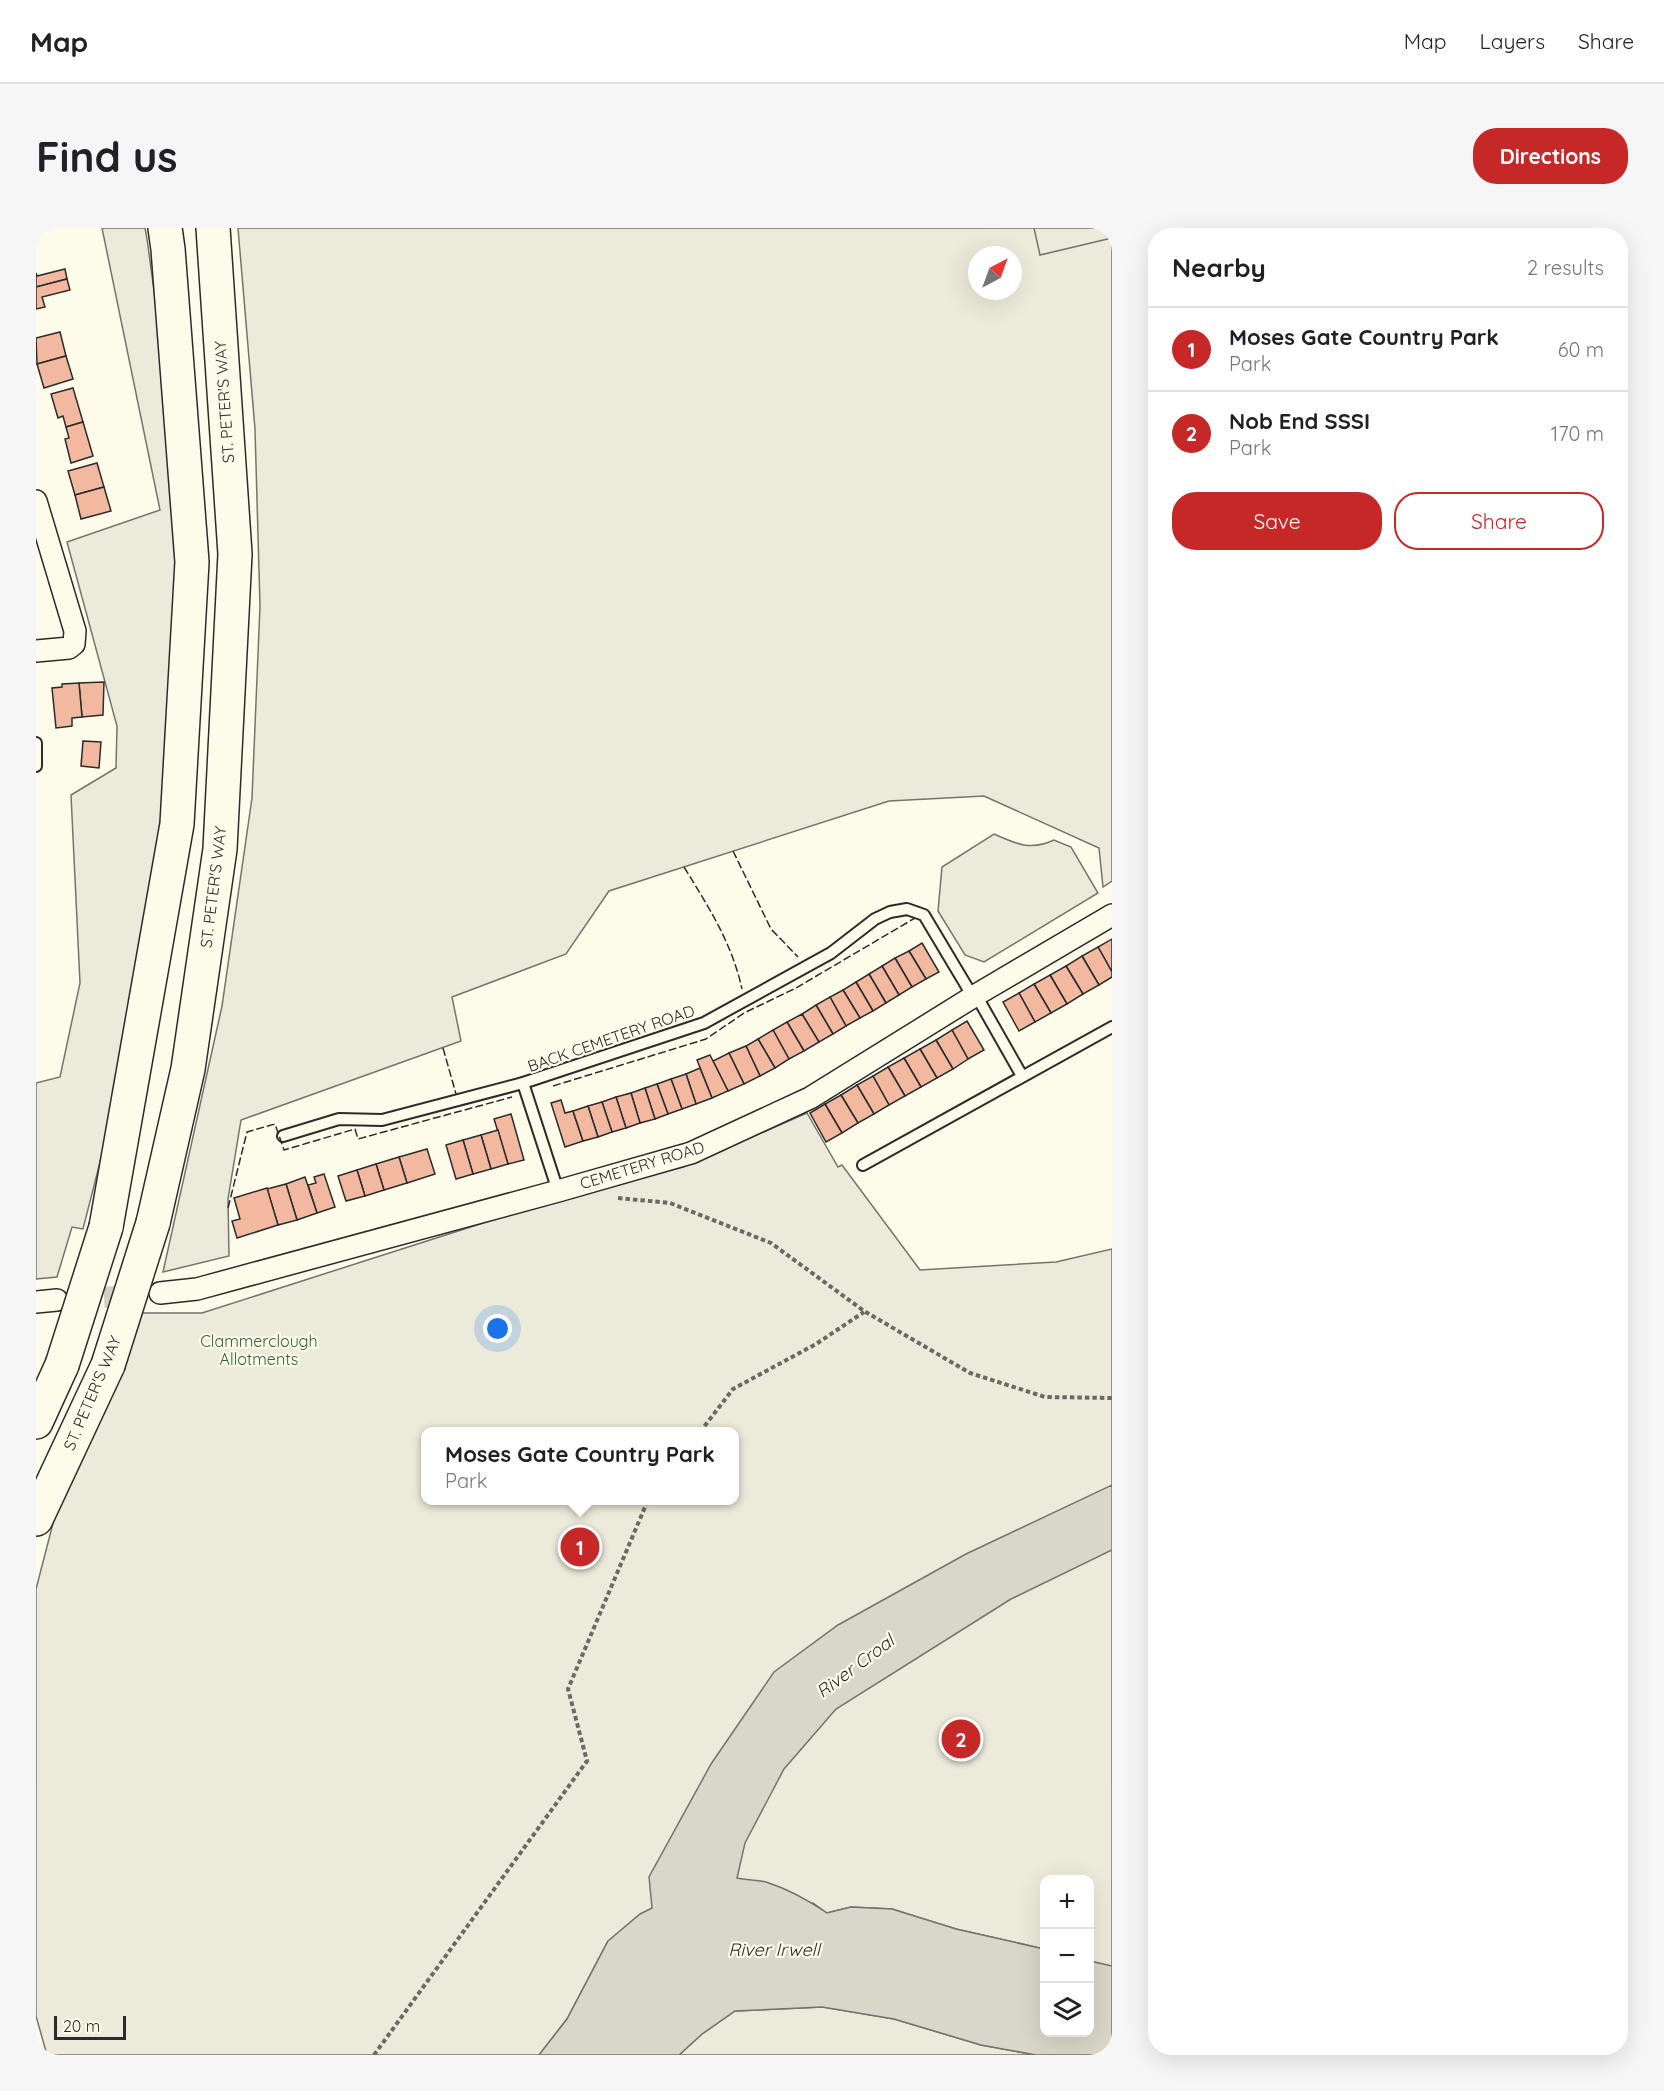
<!DOCTYPE html>
<html lang="en">
<head>
<meta charset="utf-8">
<style>
  body { margin:0; font-family:Quicksand,sans-serif; background:#f6f6f6; color:#202124 }
  .controls { position:absolute; right:18px; bottom:18px; display:grid; overflow:hidden; border-radius:12px; box-shadow:0 6px 24px #0002 }
  .controls button { width:54px; height:54px; display:grid; place-items:center; padding:0; border:0; border-bottom:2px solid #e0e0e0; background:#fff; color:#202124; font:30px sans-serif }
  .compass { position:absolute; left:932px; top:18px; width:54px; height:54px; border-radius:50%; background:#fff; box-shadow:0 6px 24px #0002; rotate:41deg }
  .scale { position:absolute; left:18px; bottom:15px; width:72px; box-sizing:border-box; padding-left:6px; border:3px solid #2b2b2b; border-top:0; font-size:16px; line-height:21px; white-space:nowrap; color:#2b2b2b; -webkit-text-stroke:4px #fdfbea; paint-order:stroke }
  .you { position:absolute; left:462px; top:1101px; width:21px; height:21px; margin:-15px; border:4px solid #fff; border-radius:50%; background:#1a73e8; box-shadow:0 0 0 9px #1a73e833 }
  .badge { display:grid; place-items:center; width:39px; height:39px; border-radius:50%; background:#c62828; color:#fff; font-size:20px; font-weight:700 }
  .pin { position:absolute; translate:-50% -50%; border:3px solid #fff; box-shadow:0 2px 6px #0006 }
  .popup { position:absolute; left:385px; top:1199px; width:318px; height:78px; box-sizing:border-box; display:grid; place-content:center; border-radius:12px; background:#fff; filter:drop-shadow(0 2px 4px #0005); font-size:20px; white-space:nowrap; color:#757577 }
  .popup b { font-size:22px; color:#202124 }
  .popup::after { content:''; position:absolute; left:50%; top:100%; margin-left:-12px; border:12px solid transparent; border-top-color:#fff }
  .list { margin:0; padding:0; list-style:none }
  h2 { display:flex; justify-content:space-between; align-items:center; height:78px; margin:0; padding:0 24px; font-size:26px }
  h2 small { font-size:20px; font-weight:400; color:#757577 }
  .list li { display:grid; grid-template-columns:39px 1fr auto; gap:18px; align-items:center; box-sizing:border-box; height:84px; padding:0 24px; border-top:2px solid #e0e0e0 }
  .list b { display:block; font-size:22px; white-space:nowrap }
  .list p { margin:0; font-size:20px; white-space:nowrap; color:#757577 }
  .list em { font-size:20px; font-style:normal; color:#757577 }
  .actions { display:flex; gap:12px; padding:18px 24px }
  .actions a { flex:1; padding:14px 0; border:2px solid #c62828; border-radius:24px; text-align:center; font-size:21px; color:#c62828 }
  .actions .main { background:#c62828; color:#fff }
  .icon { flex:none; width:33px; height:33px; fill:none; stroke:currentColor; stroke-width:2; stroke-linecap:round; stroke-linejoin:round }
  .map { position:relative; flex:none; width:1076px; height:1827px; overflow:hidden; border-radius:24px }
  header { display:flex; align-items:center; gap:36px; box-sizing:border-box; height:84px; padding:0 30px; background:#fff; border-bottom:2px solid #e0e0e0 }
  header strong { font-size:28px }
  nav { display:flex; gap:33px; margin-inline-start:auto; font-size:21px }
  .intro { display:flex; align-items:center; justify-content:space-between; box-sizing:border-box; height:144px; padding:0 36px }
  h1 { margin:0; font-size:42px }
  .button { padding:15px 27px; border-radius:24px; background:#c62828; color:#fff; font-size:21px; font-weight:700 }
  main { display:flex; gap:36px; padding:0 36px }
  aside { flex:1; background:#fff; border-radius:24px; box-shadow:0 6px 24px #0002 }
  .map>svg:first-child { display:block }
  .green { fill:#ecebdb; stroke:#74746e; stroke-width:1.5; fill-rule:evenodd }
  .parking { fill:#eceadb; stroke:#74746e; stroke-width:1.5 }
  .water { fill:#d8d7c9; stroke:#74746e; stroke-width:1.5 }
  .building { fill:#f2b8a0; stroke:#2b2b2b; stroke-width:1.5 }
  .lines { fill:none; stroke-linecap:round; stroke-linejoin:round }
  .minor-tunnel { stroke:#d3d1c4; stroke-width:21; stroke-dasharray:21 10; stroke-linecap:butt }
  .service-casing { stroke:#2b2b2b; stroke-width:14 }
  .minor-casing { stroke:#2b2b2b; stroke-width:24 }
  .trunk-casing { stroke:#2b2b2b; stroke-width:36 }
  .path { stroke:#6a6964; stroke-width:4; stroke-dasharray:4.5 3; stroke-linecap:butt }
  .service { stroke:#fdfbea; stroke-width:10 }
  .minor { stroke:#fdfbea; stroke-width:21 }
  .trunk { stroke:#fdfbea; stroke-width:33 }
  .trunk-bridge-casing { stroke:#2b2b2b; stroke-width:36; stroke-linecap:butt }
  .trunk-bridge { stroke:#fdfbea; stroke-width:33 }
  .fence { stroke:#2b2b2b; stroke-width:1.5; stroke-dasharray:8 3; stroke-linecap:butt }
  .labels { text-anchor:middle; dominant-baseline:central; stroke-width:4.5; stroke-linejoin:round; paint-order:stroke }
  .street-label { font-size:16px; fill:#2b2b2b; stroke:#fdfbea }
  .park-label { font-size:16px; fill:#34623c; stroke:#fdfbea }
  .water-label { font-size:18px; font-style:italic; fill:#2b2b2b; stroke:#fdfbea }
</style>
</head>
<body>
<header>
<strong>Map</strong>
<nav><a>Map</a><a>Layers</a><a>Share</a></nav>
</header>
<div class="intro"><h1>Find us</h1><a class="button">Directions</a></div>
<main>
<div class="map">
<svg width="1076" height="1827" viewBox="0 0 1076 1827">
  <rect width="100%" height="100%" fill="#fdfbea"/>
  <g class="green">
    <path d="M66,0H109L111,11L127,129L140,274L142,425L134,547L86,848L47,1001L36,999L21,1049L0,1051V855L24,849L44,755L35,567L80,540L81,498L31,314L124,282Z"/>
    <path d="M202,0H1076V653L1067,659L1063,620L948,568L853,573L573,663L530,726L416,769L425,813L205,892L192,971L193,1028L127,1044L186,778L216,570L224,378L219,201ZM941,27H977V63H941Z"/>
    <path d="M958,606C980,616 995,623 1018,612L1035,619L1062,665L948,734L929,727L902,683L906,639Z"/>
    <path d="M771,885L802,939L806,937L884,1042L1020,1034L1076,1021V1739L1054,1733V1652H1008V1721L920,1701L856,1681L815,1679L791,1685L777,1675L572,1713L531,1791L503,1827H11L0,1788V1361L22,1276L102,1085H166L519,972L647,939ZM390,1204H698V1272H390Z"/>
    <path d="M787,1779L858,1791L945,1817L1000,1827H643L666,1806L699,1783Z"/>
  </g>
  <path class="parking" d="M998,0H1076V10L1004,27Z"/>
  <path class="water" d="M1076,1257V1322L975,1371L800,1481L748,1541L709,1615L701,1650C710,1652 720,1652 730,1654C752,1661 772,1672 791,1685L815,1679L856,1681L920,1701L1008,1721V1804H1054V1733L1076,1738V1827H1000L945,1817L858,1791L786,1779L699,1783L666,1806L643,1827H503L531,1791L572,1713L604,1686L616,1680L613,1649L675,1536L738,1444L802,1397L930,1326Z"/>
  <g class="building">
    <path d="M29,41L31,51L0,59V45L1,48Z"/>
    <path d="M31,51L34,62L6,69L9,79L0,81V59Z"/>
    <path d="M24,104L30,128L1,136L0,110Z"/>
    <path d="M30,128L37,151L8,160L1,136Z"/>
    <path d="M37,160L47,194L30,199L27,188L22,190L15,166Z"/>
    <path d="M47,194L57,228L35,235L29,211L33,210L30,199Z"/>
    <path d="M61,235L68,259L39,267L32,243Z"/>
    <path d="M68,259L75,283L45,291L39,267Z"/>
    <path d="M68,454L67,487L46,489L43,455Z"/>
    <path d="M43,455L46,489L36,490V498L20,500L16,460L26,459V456Z"/>
    <path d="M47,513L65,514L63,540L45,538Z"/>
    <path d="M1076,711V744L1062,719Z"/>
    <path d="M886,715L903,744L890,751L873,723Z"/>
    <path d="M1062,719L1076,744V749L1063,757L1046,728Z"/>
    <path d="M873,723L890,751L876,759L859,730Z"/>
    <path d="M1046,728L1063,757L1047,766L1030,738Z"/>
    <path d="M859,730L876,759L863,767L846,738Z"/>
    <path d="M846,738L863,767L850,775L833,746Z"/>
    <path d="M1030,738L1047,766L1031,776L1014,747Z"/>
    <path d="M833,746L850,775L837,783L820,754Z"/>
    <path d="M1014,747L1031,776L1015,785L998,756Z"/>
    <path d="M820,754L837,783L824,790L807,762Z"/>
    <path d="M998,756L1015,785L999,794L983,765Z"/>
    <path d="M807,762L824,790L810,798L794,769Z"/>
    <path d="M983,765L999,794L983,803L967,774Z"/>
    <path d="M794,769L810,798L797,806L780,777Z"/>
    <path d="M780,777L797,806L783,814L766,786Z"/>
    <path d="M766,786L783,814L768,823L751,794Z"/>
    <path d="M931,793L948,822L932,831L916,802Z"/>
    <path d="M751,794L768,823L753,831L737,802Z"/>
    <path d="M737,802L753,831L739,840L722,811Z"/>
    <path d="M916,802L932,831L917,841L900,812Z"/>
    <path d="M722,811L739,840L724,848L710,818Z"/>
    <path d="M900,812L917,841L901,850L884,821Z"/>
    <path d="M710,818L724,848L708,856L693,825Z"/>
    <path d="M884,821L901,850L885,859L868,830Z"/>
    <path d="M693,825L708,856L692,863L677,833Z"/>
    <path d="M674,827L692,863L676,870L661,832Z"/>
    <path d="M868,830L885,859L869,868L852,839Z"/>
    <path d="M852,839L869,868L853,877L837,848Z"/>
    <path d="M664,840L676,870L660,876L650,846Z"/>
    <path d="M650,846L660,876L646,881L635,851Z"/>
    <path d="M837,848L853,877L838,886L821,857Z"/>
    <path d="M635,851L646,881L632,886L621,856Z"/>
    <path d="M621,856L632,886L619,891L609,860Z"/>
    <path d="M821,857L838,886L822,895L805,867Z"/>
    <path d="M609,860L619,891L604,895L595,865Z"/>
    <path d="M595,865L604,895L590,900L580,869Z"/>
    <path d="M805,867L822,895L806,905L789,876Z"/>
    <path d="M580,869L590,900L576,904L566,874Z"/>
    <path d="M525,872L529,885L537,883L547,913L529,919L515,875Z"/>
    <path d="M566,874L576,904L562,909L552,878Z"/>
    <path d="M789,876L806,905L790,914L774,885Z"/>
    <path d="M552,878L562,909L547,913L537,883Z"/>
    <path d="M475,886L488,932L472,936L458,891Z"/>
    <path d="M462,902L472,936L455,941L445,907Z"/>
    <path d="M445,907L455,941L437,946L427,912Z"/>
    <path d="M427,912L437,946L420,951L410,917Z"/>
    <path d="M391,921L399,946L371,955L363,929Z"/>
    <path d="M363,929L371,955L348,962L340,936Z"/>
    <path d="M340,936L348,962L329,968L321,942Z"/>
    <path d="M321,942L329,968L310,973L302,948Z"/>
    <path d="M288,946L299,979L281,985L272,957L280,955L278,949Z"/>
    <path d="M269,949L281,985L261,992L250,956Z"/>
    <path d="M250,956L261,992L242,997L231,961Z"/>
    <path d="M231,960L242,997L201,1010L196,993L204,991L198,970Z"/>
  </g>
  <g class="lines">
    <path class="minor-tunnel" d="M37,1071L105,1067"/>
    <g class="service-casing">
      <g id="service">
        <path d="M0,515V538"/>
        <path d="M940,767L986,848"/>
        <path d="M487,855L522,963"/>
        <path d="M247,908L303,891L346,892L487,855L668,795L795,725L839,691L854,684L871,681L888,687L937,769"/>
        <path d="M827,937L1076,799"/>
      </g>
    </g>
    <g class="minor-casing">
      <g id="minor">
        <path d="M0,273L39,403L38,416L33,420L0,423"/>
        <path d="M124,1065L161,1061L522,963L655,925L774,870L940,767L1076,687"/>
        <path d="M0,1074L21,1072"/>
      </g>
    </g>
    <g class="trunk-casing">
      <g id="trunk">
        <path d="M117,995L152,841L184,621L199,326L177,0"/>
        <path d="M70,999L141,596L156,334L132,21L129,0"/>
        <path d="M0,1194L26,1137"/>
        <path d="M0,1291L72,1137"/>
      </g>
    </g>
    <g class="path">
      <path d="M582,970L634,975L735,1015L828,1083L934,1145L1009,1169L1076,1170"/>
      <path d="M664,1204L697,1161L780,1116L828,1084"/>
      <path d="M338,1827L551,1533L532,1461L612,1272"/>
    </g>
    <use href="#service" class="service"/>
    <use href="#minor" class="minor"/>
    <use href="#trunk" class="trunk"/>
    <g class="trunk-bridge-casing">
      <g id="trunk-bridge">
        <path d="M26,1137L70,999"/>
        <path d="M72,1137L117,995"/>
      </g>
    </g>
    <use href="#trunk-bridge" class="trunk-bridge"/>
    <g class="fence">
      <path d="M697,623L735,701L762,729"/>
      <path d="M648,639C672,678 696,715 706,761"/>
      <path d="M407,820L420,866"/>
      <path d="M517,858L670,811L708,785L760,760L879,690"/>
      <path d="M192,980L211,904L239,896L248,922L319,901L322,911L476,869"/>
    </g>
  </g>
  <g class="labels">
    <g class="street-label">
      <text transform="translate(188 174) rotate(-94)">ST. PETER'S WAY</text>
      <text transform="translate(177 659) rotate(-83)">ST. PETER'S WAY</text>
      <text transform="translate(575 810) rotate(-19)">BACK CEMETERY ROAD</text>
      <text transform="translate(606 937) rotate(-17)">CEMETERY ROAD</text>
      <text transform="translate(56 1165) rotate(-67)">ST. PETER'S WAY</text>
    </g>
    <g class="park-label">
      <text x="223" y="1113">Clammerclough<tspan x="223" dy="18">Allotments</tspan></text>
    </g>
    <g class="water-label">
      <text transform="translate(819 1438) rotate(-37)">River Croal</text>
      <text x="738" y="1721">River Irwell</text>
    </g>
  </g>
</svg>
<div class="controls">
<button>+</button>
<button>−</button>
<button><svg class="icon" aria-label="layers" viewBox="0 0 24 24"><path d="M12 4l9 5-9 5-9-5zM3 14l9 5 9-5"/></svg></button>
</div>
<svg class="compass" viewBox="-18 -18 36 36"><path d="M0-13l5 13h-10z" fill="#e53935"/><path d="M0 13l5-13h-10z" fill="#757577"/></svg>
<div class="scale">20 m</div>
<div class="you"></div>
<div class="pin badge" style="left:544px;top:1319px">1</div>
<div class="popup"><b>Moses Gate Country Park</b>Park</div>
<div class="pin badge" style="left:925px;top:1511px">2</div>
</div>
<aside>
<h2>Nearby<small>2 results</small></h2>
<ul class="list">
<li><span class="badge">1</span><div><b>Moses Gate Country Park</b><p>Park</p></div><em>60 m</em></li>
<li><span class="badge">2</span><div><b>Nob End SSSI</b><p>Park</p></div><em>170 m</em></li>
</ul>
<div class="actions"><a class="main">Save</a><a>Share</a></div>
</aside>
</main>
</body>
</html>
